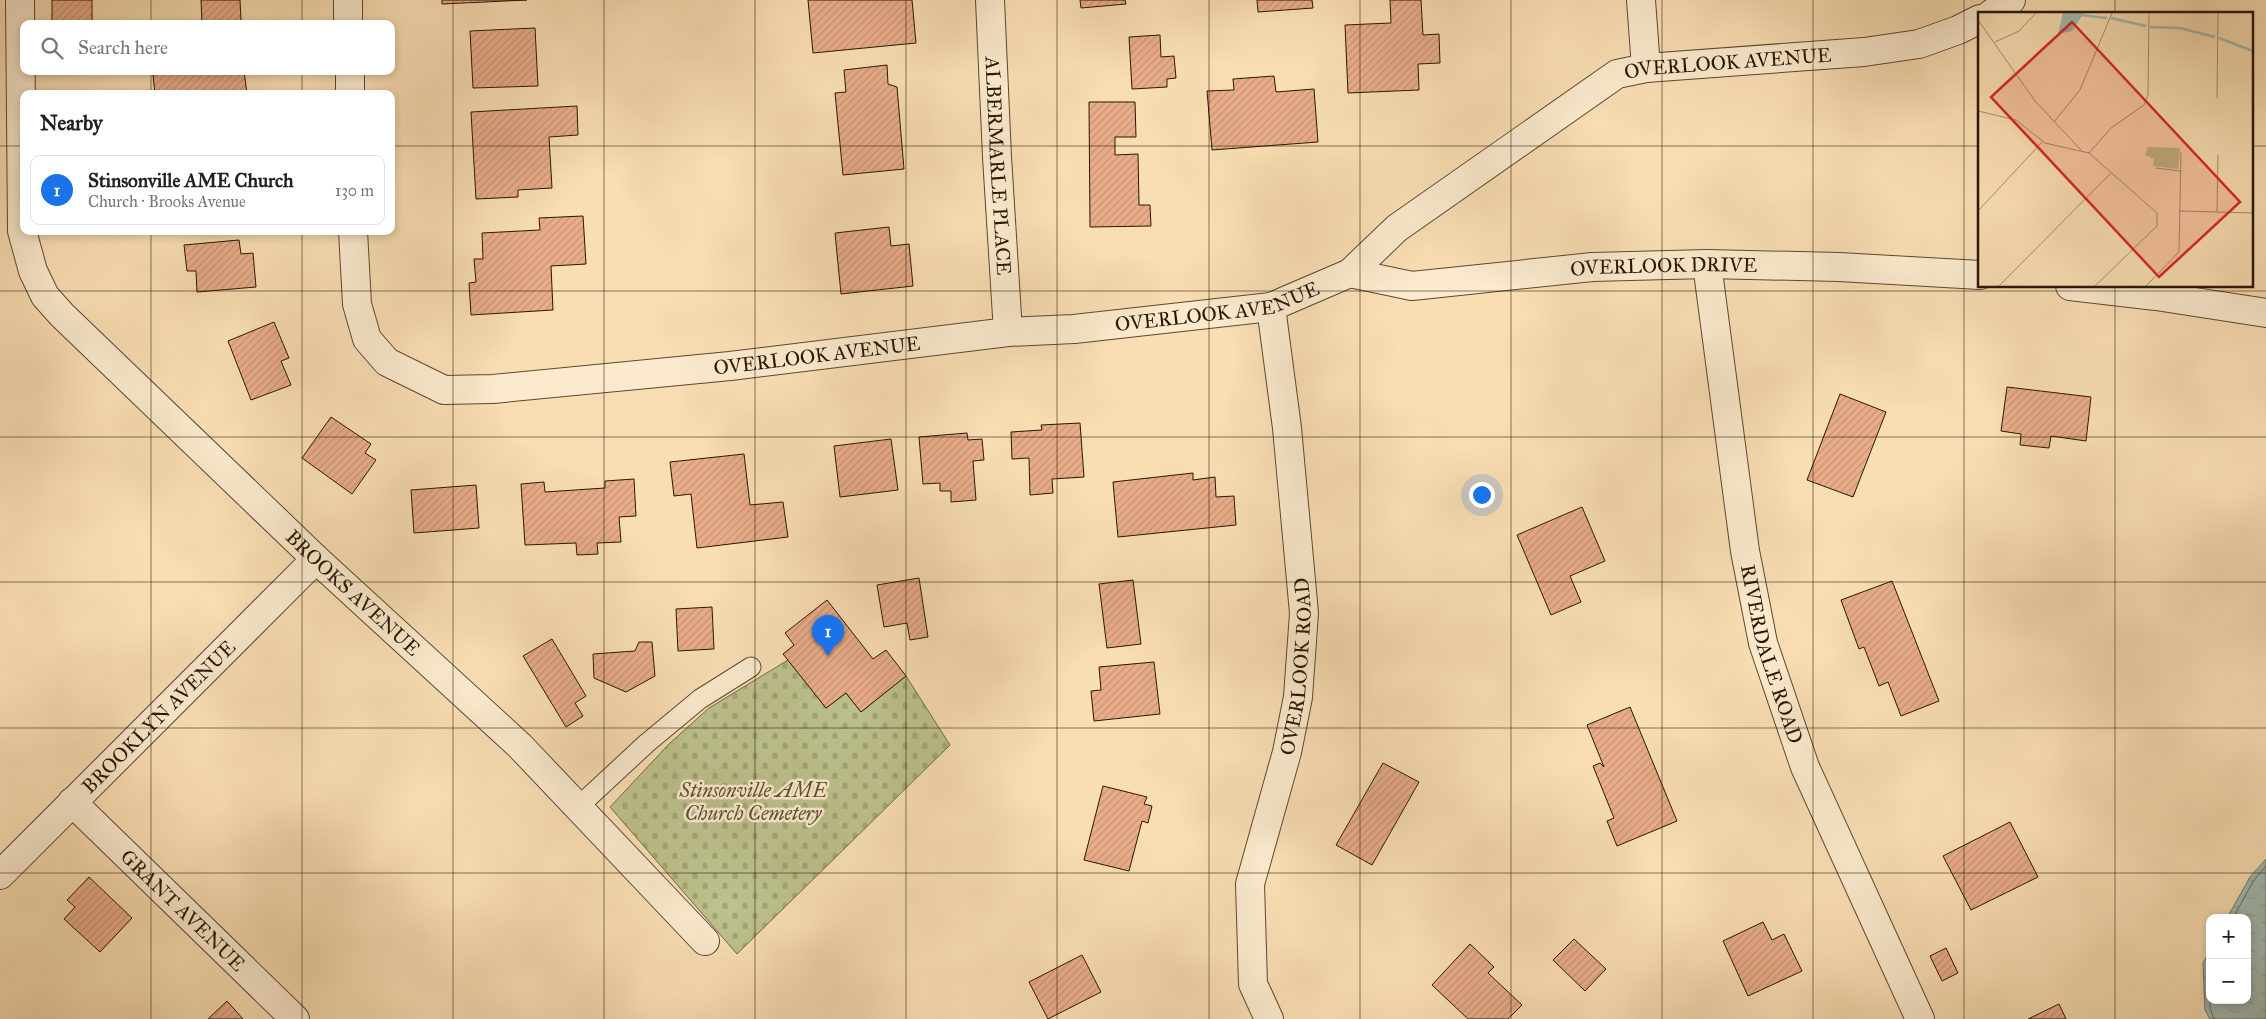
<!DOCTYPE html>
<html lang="en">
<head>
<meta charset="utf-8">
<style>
  body { margin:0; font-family:"IM FELL Great Primer",serif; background:#f2f2f2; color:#202124 }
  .controls { position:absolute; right:15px; bottom:15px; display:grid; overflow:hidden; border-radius:10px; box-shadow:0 2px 8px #0003 }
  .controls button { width:45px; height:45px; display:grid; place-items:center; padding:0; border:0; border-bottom:1px solid #e0e0e0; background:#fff; color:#202124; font:25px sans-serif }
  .you { position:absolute; left:1481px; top:494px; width:18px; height:18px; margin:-12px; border:4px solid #fff; border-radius:50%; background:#1a73e8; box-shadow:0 0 0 8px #1a73e833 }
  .badge { display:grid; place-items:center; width:32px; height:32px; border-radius:50%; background:#1a73e8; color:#fff; font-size:16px; font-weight:700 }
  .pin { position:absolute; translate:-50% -41px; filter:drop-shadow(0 1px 2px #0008) }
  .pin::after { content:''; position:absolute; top:26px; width:18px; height:15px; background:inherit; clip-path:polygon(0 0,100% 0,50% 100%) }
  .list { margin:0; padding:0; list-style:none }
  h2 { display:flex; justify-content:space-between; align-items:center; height:65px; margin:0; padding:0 20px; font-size:21px }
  h2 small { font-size:16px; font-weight:400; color:#757577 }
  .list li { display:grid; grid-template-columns:32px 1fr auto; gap:15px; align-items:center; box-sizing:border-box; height:70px; margin:0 10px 10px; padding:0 10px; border:1px solid #e0e0e0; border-radius:10px }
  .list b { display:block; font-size:19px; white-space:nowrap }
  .list p { margin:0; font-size:16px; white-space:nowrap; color:#757577 }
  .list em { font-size:16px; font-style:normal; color:#757577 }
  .icon { flex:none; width:28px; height:28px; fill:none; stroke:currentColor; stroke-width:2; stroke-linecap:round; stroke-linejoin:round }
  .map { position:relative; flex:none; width:2266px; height:1019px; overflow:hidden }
  .search { position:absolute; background:#fff; box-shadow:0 2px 8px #0003; left:20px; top:20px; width:375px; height:55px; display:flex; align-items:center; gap:12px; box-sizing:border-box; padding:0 18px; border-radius:10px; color:#757577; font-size:19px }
  .panel { position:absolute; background:#fff; box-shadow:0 2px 8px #0003; left:20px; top:90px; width:375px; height:145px; border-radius:10px }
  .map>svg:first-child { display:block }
  .cemetery { fill:url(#cemetery-stones); stroke:#726c49 }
  .water { fill:url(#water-ripples); stroke:#70796e }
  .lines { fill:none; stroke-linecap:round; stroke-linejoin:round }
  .shore { stroke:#64685c; stroke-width:1 }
  .building { fill:url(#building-hatch); stroke:#291605 }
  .lane-casing { stroke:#5d4830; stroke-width:21 }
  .street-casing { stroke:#5d4830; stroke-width:30 }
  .lane { stroke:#fbeace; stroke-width:19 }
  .street { stroke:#fbeace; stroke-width:28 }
  .grid { fill:none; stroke:#291605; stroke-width:1; stroke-opacity:0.55 }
  .labels { text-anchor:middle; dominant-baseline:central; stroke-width:5; stroke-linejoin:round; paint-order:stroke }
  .street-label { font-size:20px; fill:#291605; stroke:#fbeace }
  .park-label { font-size:20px; font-style:italic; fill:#5c5235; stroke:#fbeace }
  .inset-river { fill:none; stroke:#a0bbb4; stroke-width:2.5 }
  .inset-road { fill:none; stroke:#a68e6d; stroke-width:1 }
  .view { fill:#d62828; fill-opacity:0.15; stroke:#d62828; stroke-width:2.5 }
  .inset-edge { fill:none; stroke:#291605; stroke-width:2.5 }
</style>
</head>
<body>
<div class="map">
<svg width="2266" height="1019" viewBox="0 0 2266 1019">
  <defs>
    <pattern id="cemetery-stones" width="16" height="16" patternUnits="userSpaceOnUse" patternTransform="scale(1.25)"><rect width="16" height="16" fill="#bcc18d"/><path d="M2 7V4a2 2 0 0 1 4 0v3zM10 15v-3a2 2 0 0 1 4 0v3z" fill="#a2a578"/></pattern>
    <pattern id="water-ripples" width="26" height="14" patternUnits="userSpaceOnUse" patternTransform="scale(1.25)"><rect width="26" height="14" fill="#a0bbb4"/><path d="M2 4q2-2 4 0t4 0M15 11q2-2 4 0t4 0" fill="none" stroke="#8aa099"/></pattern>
    <pattern id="building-hatch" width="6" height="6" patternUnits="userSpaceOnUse" patternTransform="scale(1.25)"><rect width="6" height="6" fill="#e9ad8a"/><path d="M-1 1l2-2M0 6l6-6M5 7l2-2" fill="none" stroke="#c89476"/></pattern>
  </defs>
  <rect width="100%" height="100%" fill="#f9deb3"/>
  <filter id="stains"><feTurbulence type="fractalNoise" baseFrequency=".004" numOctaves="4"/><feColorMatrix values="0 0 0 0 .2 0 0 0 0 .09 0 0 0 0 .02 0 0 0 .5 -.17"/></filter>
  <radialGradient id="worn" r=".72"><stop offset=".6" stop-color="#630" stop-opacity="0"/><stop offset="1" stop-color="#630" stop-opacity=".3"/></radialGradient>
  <path class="cemetery" d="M788,660L826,708L846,693L861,712L906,676L950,745L737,954L610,807L669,744L709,708Z"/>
  <path class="water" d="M2266,859V1019H2210L2205,1010L2203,963L2210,951V1000H2247V918H2227L2250,877Z"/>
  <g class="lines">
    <g class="shore">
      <path d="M2233,918L2254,880L2266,866"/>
      <path d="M2210,962V1008L2214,1019"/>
    </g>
  </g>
  <g class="building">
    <rect x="52" y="0" width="40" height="24"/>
    <path d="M201,0H240L241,21L202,23Z"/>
    <path d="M442,0H527L442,4Z"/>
    <path d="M808,0H912L916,43L813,53Z"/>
    <path d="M1080,0H1125L1126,4L1081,8Z"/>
    <path d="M1257,0H1312L1313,8L1258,12Z"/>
    <path d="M1390,0H1421L1423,35L1439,34L1440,63L1418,64L1419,90L1348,93L1345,25L1391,23Z"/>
    <path d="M535,28L538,86L473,88L470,31Z"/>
    <path d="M1160,35L1161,57L1174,56L1176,78L1167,79V87L1132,89L1129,37Z"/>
    <path d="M887,65L888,84L897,87L904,169L843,175L835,93L846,92L844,70Z"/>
    <path d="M166,71H244L247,94H155L153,75L166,73Z"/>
    <path d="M1274,76L1276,92L1314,89L1318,142L1212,150L1207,91L1234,90L1233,79Z"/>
    <path d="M1089,102H1135L1136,137H1115V155L1138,154L1139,205H1150L1151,226L1090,227Z"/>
    <path d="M577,106L578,135L549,137L552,188L518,190V197L476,199L471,112Z"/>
    <path d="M583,216L586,264L551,266L553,310L471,315L469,283L476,282L474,259H483L482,233L540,230L539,218Z"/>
    <path d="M889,227L891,246L909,244L913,286L841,294L835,233Z"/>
    <path d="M239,240L241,254L253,253L256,287L197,292L196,271H187L184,245Z"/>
    <path d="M274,322L289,358L281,361L291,385L251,400L228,341Z"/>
    <path d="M2007,387L2091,397L2086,441L2051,436L2049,448L2020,445L2021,434L2001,431Z"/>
    <path d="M1840,394L1886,412L1853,497L1807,480Z"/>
    <path d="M331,417L371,444L365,453L376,460L352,494L302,458Z"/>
    <path d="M1080,423L1084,477L1052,479L1053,493L1030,495L1029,458L1012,459L1011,432L1042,430L1041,425Z"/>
    <path d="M967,433L968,440L982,439L984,460L973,461L976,500L951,502V491H940V483L923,484L919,437Z"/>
    <path d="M891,439L898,490L840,497L834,446Z"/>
    <path d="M744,454L750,505L783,502L788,537L697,548L691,494L674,496L670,462Z"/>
    <path d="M1193,473V480L1215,477L1216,497L1234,496L1236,525L1118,537L1113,482Z"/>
    <path d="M634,479L636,516L619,517L621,542L597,543L598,554L577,555L576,543L525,545L521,484L544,482L545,492L605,488V481Z"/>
    <path d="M476,485L479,528L414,533L411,490Z"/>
    <path d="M1582,507L1605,561L1570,576L1581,602L1551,615L1517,535Z"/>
    <path d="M919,578L928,637L910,640L907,623L884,627L877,585Z"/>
    <path d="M1133,580L1141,644L1107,648L1099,584Z"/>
    <path d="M1892,581L1939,701L1901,716L1888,682L1879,686L1864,647L1859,649L1841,600Z"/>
    <path d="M827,600L873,659L886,650L906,676L861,712L846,693L826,708L783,654L794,645L785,633Z"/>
    <path d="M712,607L714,649L678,651L676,609Z"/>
    <path d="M552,639L586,696L575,703L583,716L566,727L523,656Z"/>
    <path d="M639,642H652L655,676L626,692L594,678L593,654L635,651Z"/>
    <path d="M1154,662L1160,714L1094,721L1091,691L1101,690L1099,667Z"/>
    <path d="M1630,707L1677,821L1617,846L1607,821L1614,818L1593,766L1600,763L1604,767L1587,725Z"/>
    <path d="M1383,763L1419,782L1372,865L1336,845Z"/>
    <path d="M1103,786L1147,797L1144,804L1152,806L1148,823L1142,821L1129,871L1084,860Z"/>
    <path d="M2010,822L2038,877L1971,910L1943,856Z"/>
    <path d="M89,877L132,918L100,952L64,919L75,907L67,900Z"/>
    <path d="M1763,922L1772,940L1784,934L1802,971L1748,996L1723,941Z"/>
    <path d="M1574,939L1606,969L1585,991L1553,960Z"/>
    <path d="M1470,944L1494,967L1488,973L1522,1005L1508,1019H1468L1432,985Z"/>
    <path d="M1946,948L1958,973L1942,981L1930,956Z"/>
    <path d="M1082,955L1101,992L1048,1019L1029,982Z"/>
    <path d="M227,1001L243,1019H208Z"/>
    <path d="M2059,1004L2066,1019H2028Z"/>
  </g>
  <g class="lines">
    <g class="lane-casing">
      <path id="lane" d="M578,807L647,743L700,699L751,667"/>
    </g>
    <g class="street-casing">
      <g id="street">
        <path id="s1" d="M20,0L22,231L33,271L45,296L62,315L316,559L520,746L705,941"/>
        <path d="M348,0V24"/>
        <path id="s2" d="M990,0L997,157L1008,332"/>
        <path d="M1641,0L1646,68"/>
        <path d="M1991,14L2011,0"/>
        <path d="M350,71V94"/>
        <path id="s3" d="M353,231L357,304L367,339L387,362L444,390L493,389L730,366L1008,332L1074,329L1271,307L1350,273L1397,228L1617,74L1646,68L1864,52L1919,44L1958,30L1980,19"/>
        <path id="s4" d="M1707,264L1745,551L1763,643L1805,767L1920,1019"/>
        <path id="s5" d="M1350,273L1412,286L1592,267L1707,264L1839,267L1980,275"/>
        <path d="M2070,286L2156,296L2266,313"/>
        <path id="s6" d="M72,802L295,1019"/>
        <path id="s7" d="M0,875L316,559"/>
        <path id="s8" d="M1269,1019L1253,984L1250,884L1287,752L1298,697L1304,613L1287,428L1271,307"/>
      </g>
    </g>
    <use href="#lane" class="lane"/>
    <use href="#street" class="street"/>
  </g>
  <path class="grid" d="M151,0V24M302,0V24M453,0V1019M604,0V1019M755,0V1019M906,0V1019M1057,0V1019M1209,0V1019M1360,0V1019M1511,0V1019M1662,0V1019M1813,0V1019M1964,0V1019M2115,0V14M151,71V94M302,71V94M0,146H24M391,146H1980M2252,146H2266M151,231V1019M302,231V1019M2115,286V1019M0,291H2266M0,437H2266M0,582H2266M0,728H2266M0,873H2266"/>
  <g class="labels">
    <g class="street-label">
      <text stroke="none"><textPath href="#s3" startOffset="1566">OVERLOOK AVENUE</textPath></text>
      <text stroke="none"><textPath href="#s2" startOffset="166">ALBERMARLE PLACE</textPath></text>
      <text stroke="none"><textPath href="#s5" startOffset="316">OVERLOOK DRIVE</textPath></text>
      <text stroke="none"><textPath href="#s3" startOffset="982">OVERLOOK AVENUE</textPath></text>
      <text stroke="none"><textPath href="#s3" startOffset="578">OVERLOOK AVENUE</textPath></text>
      <text stroke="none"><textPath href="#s1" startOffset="728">BROOKS AVENUE</textPath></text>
      <text stroke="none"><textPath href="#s4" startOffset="396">RIVERDALE ROAD</textPath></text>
      <text stroke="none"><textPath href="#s8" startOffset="362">OVERLOOK ROAD</textPath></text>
      <text stroke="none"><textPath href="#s7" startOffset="224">BROOKLYN AVENUE</textPath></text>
      <text stroke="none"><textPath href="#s6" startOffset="155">GRANT AVENUE</textPath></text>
    </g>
    <g class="park-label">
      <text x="753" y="790">Stinsonville AME<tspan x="753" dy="23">Church Cemetery</tspan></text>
    </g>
  </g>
  <g transform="translate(1978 12)">
    <rect width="275" height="275" fill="#f9deb3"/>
    <path d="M170,135L202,136L200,157L175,154L176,147L167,143Z" fill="#bcc18d"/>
    <path d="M85,1H106L94,19L80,22Z" fill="#a0bbb4"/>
    <path class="inset-river" d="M103,3L129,6M133,6L168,14M172,15L202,16L237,25M241,26L275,39"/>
    <path class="inset-road" d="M0,8L57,89L103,138M17,30L41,19L58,1M239,86L240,1M0,99L38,108L67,131L111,141L179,201V214L117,274M76,110L102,78L134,1M111,141L133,116L166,93L170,83L171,1M178,156L202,159M0,199L65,129M202,199L275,201M239,200L240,143M21,274L133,161M168,274L201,240L203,140"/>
    <path class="view" d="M94,10L262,190L181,265L13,85Z"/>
    <rect width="275" height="275" class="inset-edge"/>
  </g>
  <rect width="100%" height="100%" filter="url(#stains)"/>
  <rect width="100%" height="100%" fill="url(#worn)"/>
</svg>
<div class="controls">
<button>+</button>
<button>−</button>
</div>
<div class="you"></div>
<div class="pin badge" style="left:828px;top:656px">1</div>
<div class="search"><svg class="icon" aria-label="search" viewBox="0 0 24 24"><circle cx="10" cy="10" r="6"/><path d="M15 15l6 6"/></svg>Search here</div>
<section class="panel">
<h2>Nearby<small></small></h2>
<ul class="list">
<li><span class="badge">1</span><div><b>Stinsonville AME Church</b><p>Church · Brooks Avenue</p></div><em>130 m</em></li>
</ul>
</section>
</div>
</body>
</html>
